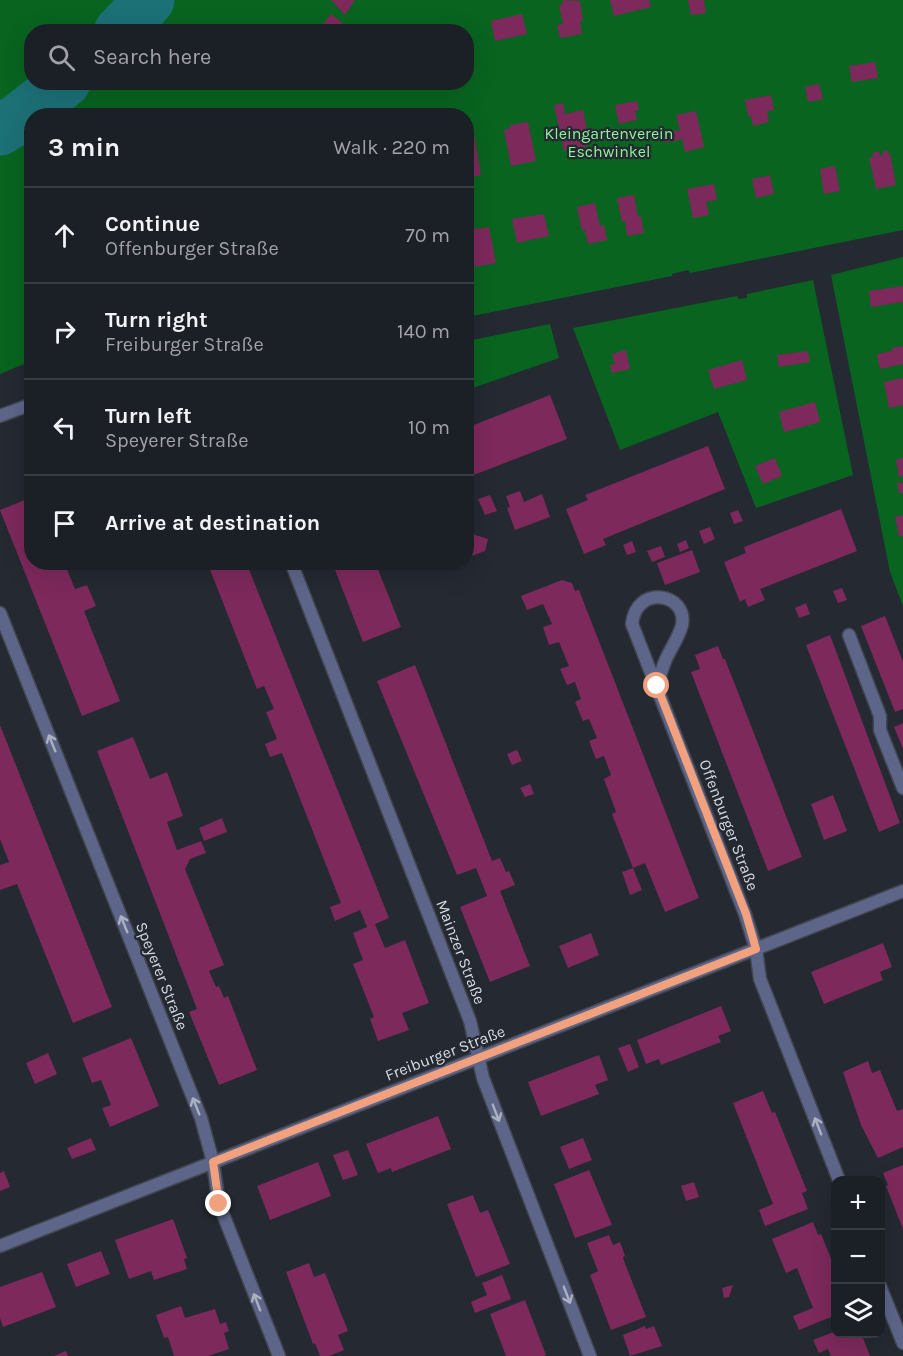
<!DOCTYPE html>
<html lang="en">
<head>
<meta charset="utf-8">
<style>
  body { margin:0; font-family:Karla,sans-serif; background:#24272e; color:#f1f3f6 }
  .controls { position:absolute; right:18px; bottom:18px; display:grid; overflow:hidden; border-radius:12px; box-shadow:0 6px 24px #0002 }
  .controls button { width:54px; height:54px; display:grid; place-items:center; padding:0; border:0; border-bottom:2px solid #393d43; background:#1b1f26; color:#f1f3f6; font:30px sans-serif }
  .stop { position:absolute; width:18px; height:18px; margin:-14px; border:4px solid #f2a17e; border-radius:50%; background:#fff }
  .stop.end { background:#f2a17e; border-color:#fff; box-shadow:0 2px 6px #0008 }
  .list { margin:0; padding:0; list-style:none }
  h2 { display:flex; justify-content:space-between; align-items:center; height:78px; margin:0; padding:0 24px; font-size:26px }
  h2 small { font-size:20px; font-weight:400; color:#a0a2a7 }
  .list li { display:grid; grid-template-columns:39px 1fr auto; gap:18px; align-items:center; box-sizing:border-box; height:96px; padding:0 24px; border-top:2px solid #393d43 }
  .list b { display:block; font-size:22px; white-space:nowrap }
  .list p { margin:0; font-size:20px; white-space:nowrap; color:#a0a2a7 }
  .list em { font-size:20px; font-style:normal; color:#a0a2a7 }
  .icon { flex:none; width:33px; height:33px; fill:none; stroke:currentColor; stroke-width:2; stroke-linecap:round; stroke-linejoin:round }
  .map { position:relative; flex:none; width:903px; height:1356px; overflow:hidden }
  .search { position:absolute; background:#1b1f26; box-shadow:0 6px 24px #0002; left:24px; top:24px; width:450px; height:66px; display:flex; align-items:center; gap:15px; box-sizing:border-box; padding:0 21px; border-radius:24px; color:#a0a2a7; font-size:22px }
  .panel { position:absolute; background:#1b1f26; box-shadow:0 6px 24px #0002; left:24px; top:108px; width:450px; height:462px; border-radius:24px }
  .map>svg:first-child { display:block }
  .green { fill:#096420; fill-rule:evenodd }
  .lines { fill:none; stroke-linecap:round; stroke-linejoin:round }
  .river { stroke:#1c7176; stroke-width:51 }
  .building { fill:#7d295b }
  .service-casing { stroke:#40454e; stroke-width:15 }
  .minor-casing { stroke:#40454e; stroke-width:15 }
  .service { stroke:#5d6589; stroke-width:12 }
  .minor { stroke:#5d6589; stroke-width:12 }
  .oneway { stroke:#acb1c2 }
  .route { stroke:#f2a17e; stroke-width:8 }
  .labels { text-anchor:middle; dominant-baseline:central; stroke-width:4.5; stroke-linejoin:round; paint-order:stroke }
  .park-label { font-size:16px; fill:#8df497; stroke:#242932 }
  .street-label { font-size:16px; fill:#d6dae0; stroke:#242932 }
</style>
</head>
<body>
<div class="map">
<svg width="903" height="1356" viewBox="0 0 903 1356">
  <rect width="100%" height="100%" fill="#242932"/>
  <g class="green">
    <path d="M0,0H903V230L690,273L688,270L672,274V276L467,317L466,116H32L31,361L0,374ZM32,32H466V82H32Z"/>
    <path d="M903,257V606L890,572L831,275Z"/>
    <path d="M813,280L853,475L756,508L718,412L620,450L573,328L737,296L739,299L747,298V294Z"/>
    <path d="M550,324L559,358L467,390V341Z"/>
  </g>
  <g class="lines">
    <g class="river">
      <path d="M119,32L149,0"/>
      <path d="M0,130L18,119L65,82"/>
    </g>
  </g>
  <g class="building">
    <path d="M331,0H355L345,15Z"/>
    <path d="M563,0L580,1L583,21H580L582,34L560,38L557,25L563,24L559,5L563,4Z"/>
    <path d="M610,0H649L651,7L614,16Z"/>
    <path d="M688,0H704L706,13L691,15Z"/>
    <path d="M331,14L354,32H321L320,28Z"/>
    <path d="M522,14L527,34L495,41L491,21Z"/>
    <path d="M875,62L878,78L852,82L849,66Z"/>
    <path d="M819,84L823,99L808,102L805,87Z"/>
    <path d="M771,95L774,110L767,111L769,122L753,126L751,116H748L745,100Z"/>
    <path d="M637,101L639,110L635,111L637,120L619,124L615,105Z"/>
    <path d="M563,103L565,114L583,110L587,130L584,131L588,146L564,151L554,105Z"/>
    <path d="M696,111L704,147L685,152L682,139L665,143L663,134L680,130L676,115Z"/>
    <path d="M528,122L536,161L511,166L504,130L511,128L510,125Z"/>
    <path d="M474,134L481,175L466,178V135Z"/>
    <path d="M887,150L888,154L890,153L896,185L876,189L869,158H873L872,153L879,151L880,156L883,155V151Z"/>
    <path d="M835,166L840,191L824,194L820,169Z"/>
    <path d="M770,175L774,194L756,198L752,179Z"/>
    <path d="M714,184L717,200L706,202L709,215L693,218L687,189Z"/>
    <path d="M634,195L638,217L641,216L644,233L627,236L625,221L622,222L617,198Z"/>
    <path d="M595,203L600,226L604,225L607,240L588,244L585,230L582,231L577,207Z"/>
    <path d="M544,214L549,236L517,243L512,219Z"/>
    <path d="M489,227L496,263L475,267L468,230Z"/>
    <path d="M903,286V302L871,307L869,291Z"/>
    <path d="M903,346V364L880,369L877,354L892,351V348Z"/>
    <path d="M626,350L630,369L612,373L610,365L615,364L612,354Z"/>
    <path d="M808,351L810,362L779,367L777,355Z"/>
    <path d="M742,360L747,380L714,389L708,370Z"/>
    <path d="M903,378V405L889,408L884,382Z"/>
    <path d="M550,395L567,439L466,478V428Z"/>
    <path d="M815,402L820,422L784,432L779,412Z"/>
    <path d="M708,446L725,489L603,539L606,545L584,554L566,509L588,500L585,495Z"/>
    <path d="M775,458L782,476L763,484L755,466Z"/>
    <path d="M903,458V476L899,477L896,460Z"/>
    <path d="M897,483H903V493H899Z"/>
    <path d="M520,491L524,502L542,494L550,517L515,530L507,508L510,507L506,496Z"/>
    <path d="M490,495L497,511L485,515L478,499Z"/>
    <path d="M32,497V562H64L75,589L87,585L96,606L84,611L120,701L82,716L0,510Z"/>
    <path d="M841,509L857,551L760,589L765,600L748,607L745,599L740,602L724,562L746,553L744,547Z"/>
    <path d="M738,510L743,521L734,524L730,513Z"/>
    <path d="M903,515V536H899L895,517Z"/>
    <path d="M710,527L715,539L704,544L699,531Z"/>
    <path d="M466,532L488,539L485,551L466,558Z"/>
    <path d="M686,540L689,548L680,552L677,544Z"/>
    <path d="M632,541L636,552L627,555L623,545Z"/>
    <path d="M661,546L665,557L652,562L647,551Z"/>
    <path d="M692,550L700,572L665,585L657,563Z"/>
    <path d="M207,562H246L389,918L375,924L385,948L405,940L429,1003L402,1013L409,1030L378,1041L370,1019L374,1017L353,964L363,960L353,933L367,927L360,910L335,921L330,907L341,903L282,753L270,757L265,744L277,739L266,712L274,709L264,686L257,689Z"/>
    <path d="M332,562H375L401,627L363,642Z"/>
    <path d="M562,580L572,583L575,591L579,590L699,898L665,912L645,863L633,868L612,814L616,812L604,779L611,775L604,756L596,759L589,741L597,738L589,719L583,721L575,702L581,699L575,682L567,685L560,669L569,666L559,642L549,645L543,627L552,624L543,604L527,610L521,596Z"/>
    <path d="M842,588L847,600L838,603L833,591Z"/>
    <path d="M806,603L810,614L799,618L795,608Z"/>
    <path d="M885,616L903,662V709L895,712L861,626Z"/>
    <path d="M830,635L900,823L879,832L806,645Z"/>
    <path d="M718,646L723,659H725L802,857L768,871L691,672L700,669L695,655Z"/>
    <path d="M415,665L492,861L500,858L506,872L509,871L515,885L500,891L530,966L490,982L460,907L487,896L476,868L457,875L377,681Z"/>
    <path d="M903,723V749L894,727Z"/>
    <path d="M0,725L112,1007L73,1023L17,884L0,890V865L9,862L0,839Z"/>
    <path d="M133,737L150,779L167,772L183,816L167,822L177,850L201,841L206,853L190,859L185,869L224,965L209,971L216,987L219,986L224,998L228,996L257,1070L219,1085L189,1012L197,1009L97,751Z"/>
    <path d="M517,750L522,761L512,765L507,754Z"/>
    <path d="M530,784L534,794L525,797L520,788Z"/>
    <path d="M833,795L847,831L824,840L811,804Z"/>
    <path d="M222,818L227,832L204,841L199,828Z"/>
    <path d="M633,868L642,890L630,895L622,872Z"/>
    <path d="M591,933L599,955L568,968L559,946Z"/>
    <path d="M883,943L892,967L880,972L883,980L824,1004L811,972Z"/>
    <path d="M721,1006L731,1031L718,1036L721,1042L661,1065L659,1059L646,1064L637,1040Z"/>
    <path d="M131,1038L159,1106L110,1127L102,1108L111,1105L101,1080L92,1083L82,1058Z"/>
    <path d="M630,1044L639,1067L628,1072L618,1048Z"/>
    <path d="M48,1053L57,1074L35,1084L26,1063Z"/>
    <path d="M599,1055L608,1080L595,1085L599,1094L541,1116L528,1082Z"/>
    <path d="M868,1061L872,1073L880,1070L897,1111L903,1109V1147L878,1158L861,1125L843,1072Z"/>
    <path d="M763,1091L772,1113L775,1112L807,1191L802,1193L808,1209L765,1226L759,1210L773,1204L733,1103Z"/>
    <path d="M438,1116L451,1149L392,1172L391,1168L378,1173L366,1144Z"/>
    <path d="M91,1138L96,1150L72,1159L67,1148Z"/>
    <path d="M583,1138L592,1160L569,1169L560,1147Z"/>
    <path d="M348,1150L358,1175L343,1180L333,1155Z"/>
    <path d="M318,1162L331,1196L270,1220L257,1186Z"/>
    <path d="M903,1165V1229L886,1186L888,1185L883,1173Z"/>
    <path d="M589,1170L612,1225L575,1238L554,1184Z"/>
    <path d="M4,1171L10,1187L0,1191V1173Z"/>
    <path d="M694,1182L699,1197L686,1201L681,1186Z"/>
    <path d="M473,1195L480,1213L488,1210L510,1264L476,1277L447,1204Z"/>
    <path d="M173,1219L187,1258L184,1259L187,1269L154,1280L151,1271L129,1279L115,1240Z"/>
    <path d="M813,1222L818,1235L821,1234L836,1271V1315L799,1330L793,1316L813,1308L797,1268L786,1273L772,1239Z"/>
    <path d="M609,1235L613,1245L620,1242L625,1256L623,1257L624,1261L646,1317L611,1330L590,1275L598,1271L587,1243Z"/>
    <path d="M101,1251L110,1274L76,1287L67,1264Z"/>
    <path d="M309,1263L314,1277L325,1273L348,1331L338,1335L344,1350L329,1356H320L315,1343L313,1344L286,1272Z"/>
    <path d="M42,1272L56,1307L3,1327L0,1318V1287Z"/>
    <path d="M502,1275L511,1299L475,1313L471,1302L487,1295L482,1283Z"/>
    <path d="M733,1285L729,1297L724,1298L722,1288Z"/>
    <path d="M525,1300L546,1355L544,1356H506L490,1314Z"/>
    <path d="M181,1306L185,1318L215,1309L220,1324L226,1322L229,1331L224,1333L229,1349L208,1356H174L168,1337L164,1338L156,1315Z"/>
    <path d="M645,1326L646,1329L654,1326L662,1346L630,1356L623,1335Z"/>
    <path d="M836,1331V1334H857L859,1337L862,1335L870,1356H831L828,1349L819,1353L813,1340Z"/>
    <path d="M66,1351L68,1356H54Z"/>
  </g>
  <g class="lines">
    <g class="service-casing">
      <path id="service" d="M849,635L880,716V730L903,788"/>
    </g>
    <g class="minor-casing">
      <g id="minor">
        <path d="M0,416L32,404"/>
        <path d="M291,562L470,1021L483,1078L590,1356"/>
        <path d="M0,613L201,1118L213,1162L219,1204L279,1356"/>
        <path d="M657,686C660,677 662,668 666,659C671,648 679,637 682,625C688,593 636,584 632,624L745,914L756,949L760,979L839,1180"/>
        <path d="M0,1246L903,891"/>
        <path d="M880,1286L903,1343"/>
      </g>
    </g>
    <use href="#service" class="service"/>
    <use href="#minor" class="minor"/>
  </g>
  <defs><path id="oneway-shaft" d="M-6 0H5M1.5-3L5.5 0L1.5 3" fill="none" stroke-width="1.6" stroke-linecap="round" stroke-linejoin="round" transform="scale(1.5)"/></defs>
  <g class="oneway">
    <use href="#oneway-shaft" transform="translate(52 743) rotate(-112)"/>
    <use href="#oneway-shaft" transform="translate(124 924) rotate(-112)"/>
    <use href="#oneway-shaft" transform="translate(196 1106) rotate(-112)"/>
    <use href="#oneway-shaft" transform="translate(496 1113) rotate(69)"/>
    <use href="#oneway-shaft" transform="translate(818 1126) rotate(-111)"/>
    <use href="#oneway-shaft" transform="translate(567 1295) rotate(69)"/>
    <use href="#oneway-shaft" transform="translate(257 1302) rotate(-111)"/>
  </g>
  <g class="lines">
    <path class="route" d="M219,1204L213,1162L756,949L746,914L657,686"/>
  </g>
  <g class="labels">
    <g class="park-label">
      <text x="609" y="133">Kleingartenverein<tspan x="609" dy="18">Eschwinkel</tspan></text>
    </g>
    <g class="street-label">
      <text transform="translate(729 825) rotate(69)">Offenburger Straße</text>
      <text transform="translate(461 952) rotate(69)">Mainzer Straße</text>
      <text transform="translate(162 976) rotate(68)">Speyerer Straße</text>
      <text transform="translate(445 1053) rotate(-21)">Freiburger Straße</text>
    </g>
  </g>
</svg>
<div class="controls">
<button>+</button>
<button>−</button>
<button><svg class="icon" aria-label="layers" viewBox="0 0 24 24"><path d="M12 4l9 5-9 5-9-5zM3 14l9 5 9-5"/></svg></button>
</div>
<div class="stop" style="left:657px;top:686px"></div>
<div class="stop end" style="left:219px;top:1204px"></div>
<div class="search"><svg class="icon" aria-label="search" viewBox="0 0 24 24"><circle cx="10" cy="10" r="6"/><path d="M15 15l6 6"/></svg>Search here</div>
<section class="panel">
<h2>3 min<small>Walk · 220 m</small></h2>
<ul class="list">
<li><svg class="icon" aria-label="ahead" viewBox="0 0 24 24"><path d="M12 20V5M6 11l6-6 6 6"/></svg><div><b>Continue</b><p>Offenburger Straße</p></div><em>70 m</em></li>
<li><svg class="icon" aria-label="right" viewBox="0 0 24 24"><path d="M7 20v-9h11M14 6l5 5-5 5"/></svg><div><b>Turn right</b><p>Freiburger Straße</p></div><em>140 m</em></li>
<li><svg class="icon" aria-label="left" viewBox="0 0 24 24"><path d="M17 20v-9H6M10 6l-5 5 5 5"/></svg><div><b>Turn left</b><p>Speyerer Straße</p></div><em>10 m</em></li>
<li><svg class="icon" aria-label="arrive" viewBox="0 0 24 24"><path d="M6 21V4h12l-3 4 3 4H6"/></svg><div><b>Arrive at destination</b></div></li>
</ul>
</section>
</div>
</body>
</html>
